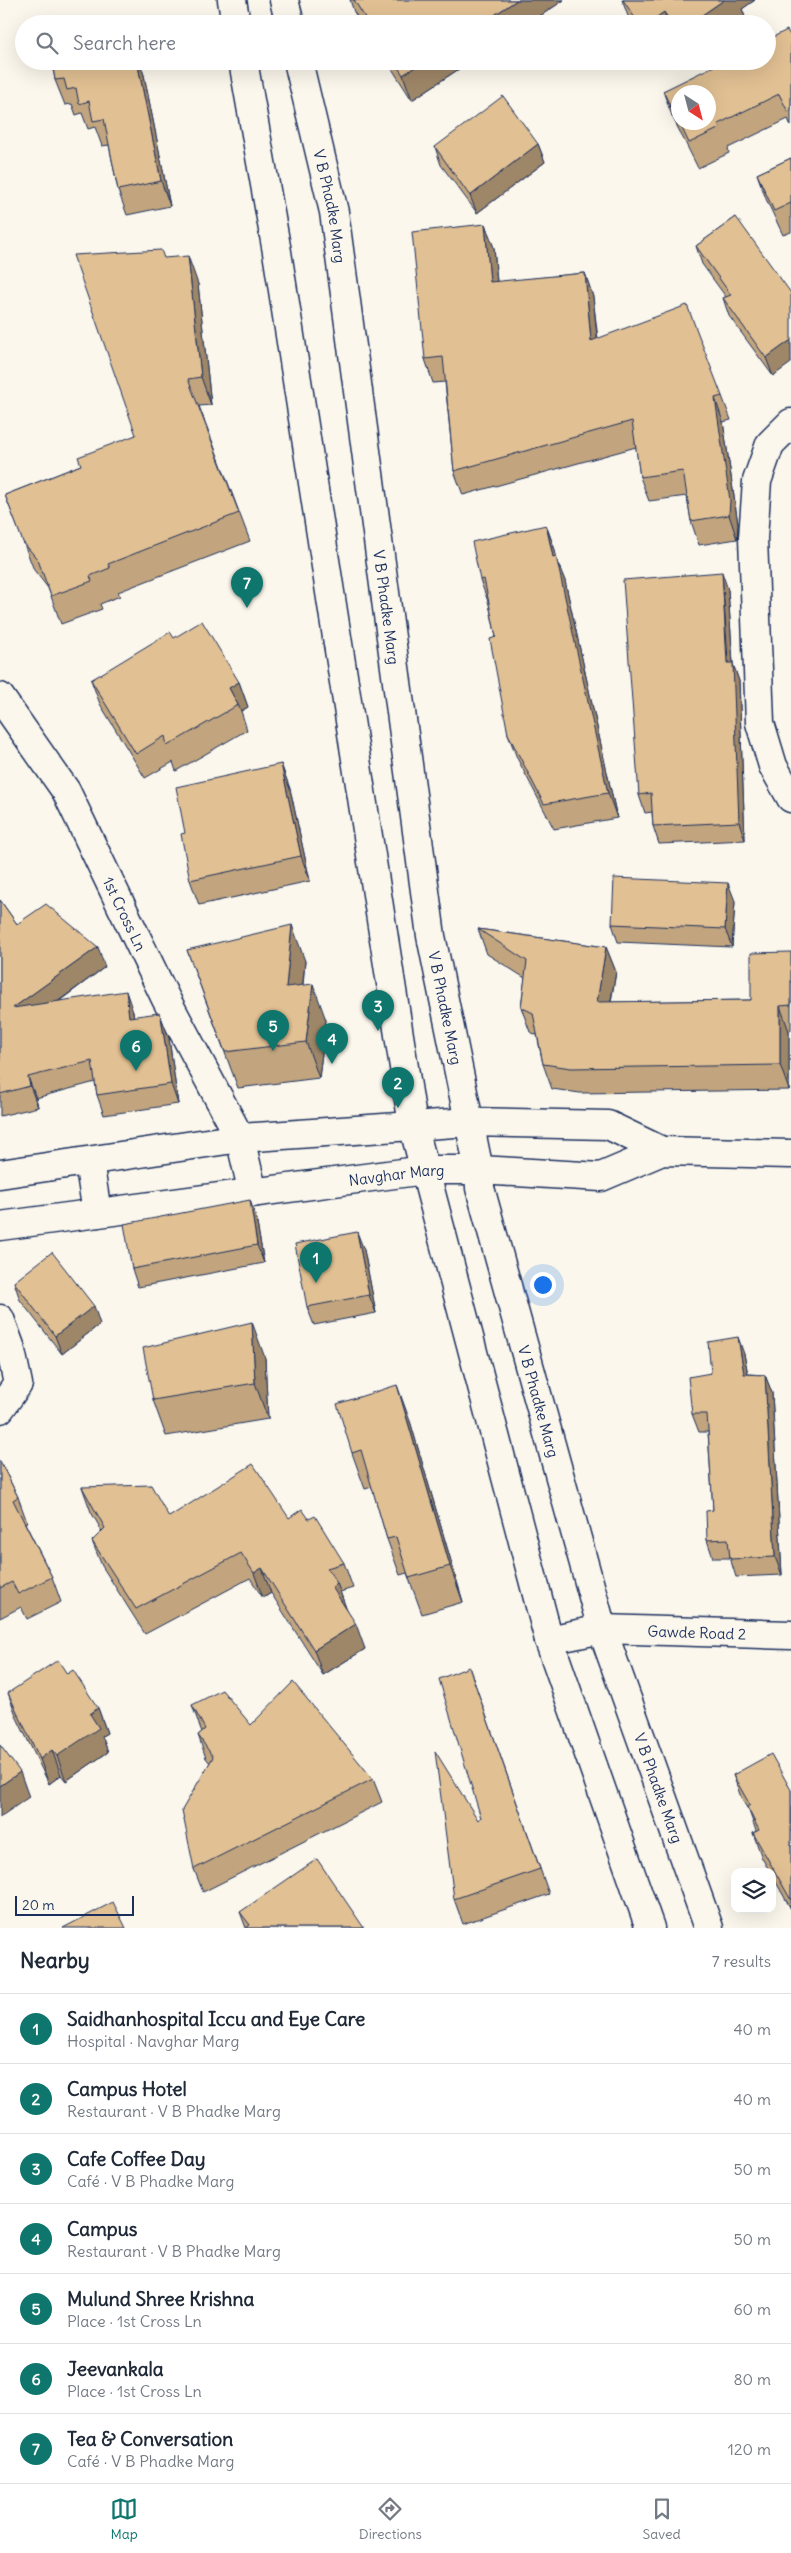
<!DOCTYPE html>
<html lang="en">
<head>
<meta charset="utf-8">
<style>
  body { margin:0; font-family:Delius,sans-serif; background:#f6f6f7; color:#1f2937 }
  .controls { position:absolute; right:15px; bottom:15px; display:grid; overflow:hidden; border-radius:10px; box-shadow:0 5px 20px #0002 }
  .controls button { width:45px; height:45px; display:grid; place-items:center; padding:0; border:0; border-bottom:1px solid #e0e1e3; background:#fff; color:#1f2937; font:25px sans-serif }
  .compass { position:absolute; left:671px; top:85px; width:45px; height:45px; border-radius:50%; background:#fff; box-shadow:0 5px 20px #0002; rotate:144deg }
  .scale { position:absolute; left:15px; bottom:12px; width:119px; box-sizing:border-box; padding-left:5px; border:2px solid #1b2f5e; border-top:0; font-size:14px; line-height:18px; white-space:nowrap; color:#1b2f5e; -webkit-text-stroke:4px #fbf7ec; paint-order:stroke }
  .you { position:absolute; left:542px; top:1284px; width:18px; height:18px; margin:-12px; border:4px solid #fff; border-radius:50%; background:#1a73e8; box-shadow:0 0 0 8px #1a73e833 }
  .badge { display:grid; place-items:center; width:32px; height:32px; border-radius:50%; background:#0f766e; color:#fff; font-size:16px; font-weight:700 }
  .pin { position:absolute; translate:-50% -41px; filter:drop-shadow(0 1px 2px #0008) }
  .pin::after { content:''; position:absolute; top:26px; width:18px; height:15px; background:inherit; clip-path:polygon(0 0,100% 0,50% 100%) }
  .list { margin:0; padding:0; list-style:none }
  h2 { display:flex; justify-content:space-between; align-items:center; height:65px; margin:0; padding:0 20px; font-size:21px }
  h2 small { font-size:16px; font-weight:400; color:#747a83 }
  .list li { display:grid; grid-template-columns:32px 1fr auto; gap:15px; align-items:center; box-sizing:border-box; height:70px; padding:0 20px; border-top:1px solid #e0e1e3 }
  .list b { display:block; font-size:19px; white-space:nowrap }
  .list p { margin:0; font-size:16px; white-space:nowrap; color:#747a83 }
  .list em { font-size:16px; font-style:normal; color:#747a83 }
  .icon { flex:none; width:28px; height:28px; fill:none; stroke:currentColor; stroke-width:2; stroke-linecap:round; stroke-linejoin:round }
  .map { position:relative; flex:none; width:791px; height:1928px; overflow:hidden }
  .search { position:absolute; background:#fff; box-shadow:0 5px 20px #0002; left:15px; right:15px; top:15px; height:55px; display:flex; align-items:center; gap:12px; box-sizing:border-box; padding:0 18px; border-radius:28px; color:#747a83; font-size:19px }
  .sheet { height:555px; background:#fff }
  nav { display:flex; justify-content:space-around; align-items:center; box-sizing:border-box; height:70px; border-top:1px solid #e0e1e3; background:#fff; font-size:14px; color:#747a83 }
  nav a { display:grid; justify-items:center; gap:2px }
  nav .on { color:#0f766e }
  .map>svg:first-child { display:block }
  .lines { fill:none; stroke-linecap:round; stroke-linejoin:round }
  .street-casing { stroke:#1b2f5e; stroke-width:31 }
  .secondary-casing { stroke:#1b2f5e; stroke-width:31 }
  .street { stroke:#fbf7ec; stroke-width:28 }
  .secondary { stroke:#fbf7ec; stroke-width:28 }
  .wall { fill:#c2a57e; stroke:#1b2f5e }
  .shaded-wall { fill:#9e8667; stroke:#1b2f5e }
  .building { fill:#e1c093; stroke:#1b2f5e }
  .labels { text-anchor:middle; dominant-baseline:central; stroke-width:4.5; stroke-linejoin:round; paint-order:stroke }
  .street-label { font-size:15px; fill:#1b2f5e; stroke:#fbf7ec }
</style>
</head>
<body>
<div class="map">
<svg width="791" height="1928" viewBox="0 0 791 1928">
  <rect width="100%" height="100%" fill="#fbf7ec"/>
  <filter id="ink" filterUnits="userSpaceOnUse"><feTurbulence type="fractalNoise" baseFrequency=".02" numOctaves="2"/><feDisplacementMap in="SourceGraphic" scale="10" xChannelSelector="R" yChannelSelector="G"/><feConvolveMatrix kernelMatrix="1 2 1 2 8 2 1 2 1" color-interpolation-filters="sRGB"/></filter>
  <g filter="url(#ink)">
    <g class="lines">
      <g class="street-casing">
        <g id="street">
          <path d="M791,423L770,444L757,481L753,538L760,723L773,766L791,798"/>
          <path id="s1" d="M0,697L66,791L166,999L240,1138L253,1193"/>
          <path d="M0,1319L10,1346L18,1384L0,1409"/>
          <path id="s2" d="M549,1640L602,1629L791,1635"/>
        </g>
      </g>
      <g class="secondary-casing">
        <g id="secondary">
          <path d="M232,0L236,24"/>
          <path d="M284,0L290,24"/>
          <path d="M243,61L277,252L413,1125L549,1640L650,1928"/>
          <path id="s3" d="M298,61L334,212L431,936L479,1170L480,1188L602,1629L709,1928"/>
          <path d="M89,1161L97,1213"/>
          <path d="M0,1174L240,1138L469,1122L608,1125L662,1151"/>
          <path id="s4" d="M0,1226L425,1170H479L601,1177L662,1151L791,1154"/>
        </g>
      </g>
      <use href="#street" class="street"/>
      <use href="#secondary" class="secondary"/>
    </g>
    <g class="wall">
      <path d="M350,0H564L528,24H362L354,12Z"/>
      <path d="M622,0H755L742,9L745,17L735,24H631Z"/>
      <path d="M791,37V126L788,119L728,148L729,153L698,168L672,116L663,91Z"/>
      <path d="M52,61H139L144,75L170,206L127,215L118,190L109,145L102,146L95,127L88,129L82,113L76,115L72,104L65,105L55,80Z"/>
      <path d="M387,61H471L412,100Z"/>
      <path d="M538,144L545,162L477,213L441,165L435,147Z"/>
      <path d="M791,158V232L783,235L766,199L757,174Z"/>
      <path d="M736,217L773,376L729,316L723,298L726,297L702,264L696,246Z"/>
      <path d="M485,224L494,248L497,282L585,273L593,297L598,339L722,396L731,420L723,422L738,524L737,539L699,545L691,521L687,496L649,501L640,477L636,447L463,495L454,471L445,382L433,383L425,359Z"/>
      <path d="M164,258L198,284L211,405L199,406L250,541L118,592L120,596L100,604L102,609L61,624L48,588L34,570L5,495L81,465L136,435Z"/>
      <path d="M546,525L555,550L557,561L565,581L617,818L554,829L517,758L508,734L496,637L489,604L480,580Z"/>
      <path d="M728,590L733,664L739,681L745,840L659,844L653,826L652,812L645,813L639,795Z"/>
      <path d="M174,638L239,682L248,707L241,711L247,730L176,771L173,762L145,778L100,704L91,680Z"/>
      <path d="M281,764L290,789L310,881L199,905L190,880L185,833Z"/>
      <path d="M0,900L17,924L105,967L58,1002L133,1012L134,1017H161L169,1038L178,1104L104,1115L97,1095L95,1082L36,1098L38,1107L0,1116Z"/>
      <path d="M735,901L732,947L618,942L612,924Z"/>
      <path d="M478,929L606,947L616,972L611,1002L751,1000L791,952V1030L789,1031V1090L580,1093L552,1089L543,1064L537,1035L530,1032L521,1007L525,978L487,954Z"/>
      <path d="M187,950L305,961L303,985L326,1020L319,1078L238,1088Z"/>
      <path d="M256,1218L264,1263L138,1287L132,1269Z"/>
      <path d="M364,1250L376,1313L314,1325L307,1307Z"/>
      <path d="M14,1282L100,1324L62,1354L20,1300Z"/>
      <path d="M744,1354L748,1374L765,1375L772,1393L782,1575L736,1577L730,1558H713L707,1540L713,1510L708,1432H699L692,1414L711,1373Z"/>
      <path d="M265,1358L268,1419L166,1436L153,1400Z"/>
      <path d="M410,1421L463,1602L422,1614L407,1573L400,1575L387,1539L372,1487L365,1489L352,1453Z"/>
      <path d="M0,1461L18,1497L27,1522L25,1523L52,1577L61,1602L27,1619L21,1607L0,1618Z"/>
      <path d="M82,1487L169,1517L309,1519L344,1563L353,1588L340,1592L346,1608L365,1649L323,1675L271,1593L263,1598L250,1578L145,1634L102,1566L92,1541L102,1531L91,1512Z"/>
      <path d="M469,1667L549,1894L463,1924L454,1899L478,1820L481,1818Z"/>
      <path d="M8,1693L98,1708L107,1733L102,1736L108,1752L66,1781L61,1775L49,1784L17,1718Z"/>
      <path d="M192,1705L251,1725L373,1779L382,1802L203,1892L194,1869L210,1763L206,1758L198,1735L202,1732L200,1727Z"/>
      <path d="M733,1775L791,1790V1909L772,1875V1872H770L762,1858L753,1833L756,1831L749,1811L742,1800Z"/>
      <path d="M240,1912L364,1928H246Z"/>
    </g>
    <g class="shaded-wall">
      <path d="M517,0H564L528,24H481Z"/>
      <path d="M724,0H755L742,9L745,17L735,24H689Z"/>
      <path d="M664,12L669,24H647Z"/>
      <path d="M137,61H139L144,75L170,206L161,181Z"/>
      <path d="M424,61H471L412,100L403,75Z"/>
      <path d="M538,144L545,162L477,213L470,196Z"/>
      <path d="M485,224L494,248L499,306L490,282Z"/>
      <path d="M188,256L198,284L211,405L201,377Z"/>
      <path d="M585,273L593,297L600,365L591,341Z"/>
      <path d="M791,340V363L773,376L766,358Z"/>
      <path d="M715,398L723,422L738,524L737,539L729,515Z"/>
      <path d="M546,525L555,550L557,561L565,581L617,818L608,793L553,557Z"/>
      <path d="M722,572L728,590L733,664L739,681L745,840L739,822Z"/>
      <path d="M239,682L248,707L241,711L238,705L229,688Z"/>
      <path d="M281,764L290,789L310,881L301,856Z"/>
      <path d="M728,883L735,901L732,947L725,929Z"/>
      <path d="M292,925L305,961L299,1022L286,987Z"/>
      <path d="M98,947L105,967L20,1029L13,1008Z"/>
      <path d="M606,947L616,972L606,1027L597,1002Z"/>
      <path d="M313,984L326,1020L319,1078L306,1042Z"/>
      <path d="M126,991L133,1012L137,1038L129,1017Z"/>
      <path d="M780,1006L789,1031V1090L780,1065Z"/>
      <path d="M161,1017L169,1038L178,1104L171,1084Z"/>
      <path d="M28,1077L36,1098L38,1107L30,1086Z"/>
      <path d="M250,1200L256,1218L264,1263L257,1245Z"/>
      <path d="M357,1232L364,1250L376,1313L369,1295Z"/>
      <path d="M94,1306L100,1324L62,1354L55,1336Z"/>
      <path d="M252,1322L265,1358L268,1419L255,1383Z"/>
      <path d="M738,1337L744,1354L751,1392L744,1374Z"/>
      <path d="M765,1375L772,1393L782,1575L775,1557Z"/>
      <path d="M397,1385L410,1421L463,1602L450,1566Z"/>
      <path d="M262,1568L271,1593L263,1598L254,1573Z"/>
      <path d="M337,1583L346,1608L341,1612L332,1587Z"/>
      <path d="M356,1624L365,1649L323,1675L314,1650Z"/>
      <path d="M98,1708L107,1733L102,1736L108,1752L66,1781L57,1756L90,1714Z"/>
      <path d="M52,1750L61,1775L49,1784L40,1759Z"/>
      <path d="M20,1772L29,1797L0,1817V1786Z"/>
    </g>
    <g class="building">
      <path d="M354,0H517L481,24H369Z"/>
      <path d="M623,0H724L689,24H672L664,12L647,24H639Z"/>
      <path d="M787,30L791,37V110L788,112L779,94L718,124L720,128L689,143L679,122H708V92H678V122L663,91L724,61H767V40Z"/>
      <path d="M52,61H137L161,181L118,190L104,119L93,121L89,101L79,104L76,88L67,90L64,79L55,80Z"/>
      <path d="M394,61H424L403,75Z"/>
      <path d="M503,96L538,144L470,196L435,147Z"/>
      <path d="M791,158V203L774,211L757,174Z"/>
      <path d="M736,217L791,293V340L766,358L723,298L731,295L696,246Z"/>
      <path d="M485,224L490,282L585,273L591,341L687,305L722,396L715,398L730,500L729,515L691,521L683,471L640,477L632,421L454,471L443,357L425,359L412,232Z"/>
      <path d="M161,250L164,258L188,256L201,377L188,379L239,513L108,564L110,568L90,576L92,581L51,596L38,560L23,542L5,495L81,465L78,457L136,435L73,255Z"/>
      <path d="M546,525L553,557L556,556L608,793L544,804L508,734L490,639L496,637L484,579L480,580L472,542Z"/>
      <path d="M722,572L727,663H733L739,822L653,826L651,793L639,795L623,580Z"/>
      <path d="M202,621L239,682L229,688L238,705L167,746L165,736L136,754L91,680L170,632L174,638Z"/>
      <path d="M281,764L301,856L190,880L181,834L185,833L176,787Z"/>
      <path d="M614,878L728,883L725,929L612,924Z"/>
      <path d="M0,900L17,924L46,904L98,947L13,1008L126,991L129,1017L159,1013L161,1017L171,1084L97,1095L92,1061L28,1077L30,1086L0,1094Z"/>
      <path d="M292,925L286,987L313,984L306,1042L225,1052L187,950Z"/>
      <path d="M478,929L606,947L597,1002L751,1000V953L791,952V1005L780,1006V1065L571,1068L543,1064L533,1013L521,1007L527,961Z"/>
      <path d="M250,1200L257,1245L132,1269L124,1224Z"/>
      <path d="M357,1232L369,1295L307,1307L295,1244Z"/>
      <path d="M52,1252L94,1306L55,1336L14,1282Z"/>
      <path d="M252,1322L255,1383L153,1400L143,1348Z"/>
      <path d="M738,1337L744,1374L765,1375L775,1557L730,1559L728,1539L707,1540L706,1511L713,1510L707,1414H692L688,1377L711,1373L708,1342Z"/>
      <path d="M397,1385L450,1566L409,1578L396,1537L387,1539L361,1450L352,1453L337,1404Z"/>
      <path d="M0,1461L18,1497L13,1500L52,1577L18,1594L12,1582L0,1588Z"/>
      <path d="M253,1464L289,1518L302,1509L309,1519L315,1516L344,1563L327,1568L337,1583L332,1587L356,1624L314,1650L262,1568L254,1573L241,1553L136,1609L92,1541L105,1528L82,1487L151,1485L169,1517Z"/>
      <path d="M58,1660L67,1674L73,1670L98,1708L90,1714L99,1728L57,1756L52,1750L40,1759L8,1693Z"/>
      <path d="M469,1667L540,1869L454,1899L435,1751L478,1820L481,1818L439,1679Z"/>
      <path d="M293,1682L373,1779L194,1869L182,1810L213,1757L198,1735L205,1729L192,1705L222,1690L251,1725Z"/>
      <path d="M0,1745L20,1772L0,1786Z"/>
      <path d="M771,1754L791,1790V1900L753,1833L759,1830L747,1807L750,1805L733,1775Z"/>
      <path d="M317,1859L364,1928H246L250,1925L240,1912Z"/>
      <path d="M113,1902L126,1928H63Z"/>
    </g>
  </g>
  <g class="labels">
    <g class="street-label">
      <text stroke="none"><textPath href="#s3" startOffset="149">V B Phadke Marg</textPath></text>
      <text stroke="none"><textPath href="#s3" startOffset="554">V B Phadke Marg</textPath></text>
      <text stroke="none"><textPath href="#s1" startOffset="251">1st Cross Ln</textPath></text>
      <text stroke="none"><textPath href="#s3" startOffset="959">V B Phadke Marg</textPath></text>
      <text stroke="none"><textPath href="#s4" startOffset="400">Navghar Marg</textPath></text>
      <text stroke="none"><textPath href="#s3" startOffset="1364">V B Phadke Marg</textPath></text>
      <text stroke="none"><textPath href="#s2" startOffset="149">Gawde Road 2</textPath></text>
      <text stroke="none"><textPath href="#s3" startOffset="1769">V B Phadke Marg</textPath></text>
    </g>
  </g>
</svg>
<div class="controls">
<button><svg class="icon" aria-label="layers" viewBox="0 0 24 24"><path d="M12 4l9 5-9 5-9-5zM3 14l9 5 9-5"/></svg></button>
</div>
<svg class="compass" viewBox="-18 -18 36 36"><path d="M0-13l5 13h-10z" fill="#e53935"/><path d="M0 13l5-13h-10z" fill="#747a83"/></svg>
<div class="scale">20 m</div>
<div class="you"></div>
<div class="pin badge" style="left:316px;top:1283px">1</div>
<div class="pin badge" style="left:398px;top:1108px">2</div>
<div class="pin badge" style="left:378px;top:1031px">3</div>
<div class="pin badge" style="left:332px;top:1064px">4</div>
<div class="pin badge" style="left:273px;top:1051px">5</div>
<div class="pin badge" style="left:136px;top:1071px">6</div>
<div class="pin badge" style="left:247px;top:608px">7</div>
<div class="search"><svg class="icon" aria-label="search" viewBox="0 0 24 24"><circle cx="10" cy="10" r="6"/><path d="M15 15l6 6"/></svg>Search here</div>
</div>
<section class="sheet">
<h2>Nearby<small>7 results</small></h2>
<ul class="list">
<li><span class="badge">1</span><div><b>Saidhanhospital Iccu and Eye Care</b><p>Hospital · Navghar Marg</p></div><em>40 m</em></li>
<li><span class="badge">2</span><div><b>Campus Hotel</b><p>Restaurant · V B Phadke Marg</p></div><em>40 m</em></li>
<li><span class="badge">3</span><div><b>Cafe Coffee Day</b><p>Café · V B Phadke Marg</p></div><em>50 m</em></li>
<li><span class="badge">4</span><div><b>Campus</b><p>Restaurant · V B Phadke Marg</p></div><em>50 m</em></li>
<li><span class="badge">5</span><div><b>Mulund Shree Krishna</b><p>Place · 1st Cross Ln</p></div><em>60 m</em></li>
<li><span class="badge">6</span><div><b>Jeevankala</b><p>Place · 1st Cross Ln</p></div><em>80 m</em></li>
<li><span class="badge">7</span><div><b>Tea &amp; Conversation</b><p>Café · V B Phadke Marg</p></div><em>120 m</em></li>
</ul>
</section>
<nav>
<a class="on"><svg class="icon" aria-label="map" viewBox="0 0 24 24"><path d="M3 6l6-2 6 2 6-2v14l-6 2-6-2-6 2zM9 4v14M15 6v14"/></svg>Map</a>
<a><svg class="icon" aria-label="directions" viewBox="0 0 24 24"><path d="M12 3l9 9-9 9-9-9zM9 14v-3h6M13 9l2 2-2 2"/></svg>Directions</a>
<a><svg class="icon" aria-label="saved" viewBox="0 0 24 24"><path d="M7 4h10v16l-5-4-5 4z"/></svg>Saved</a>
</nav>
</body>
</html>
